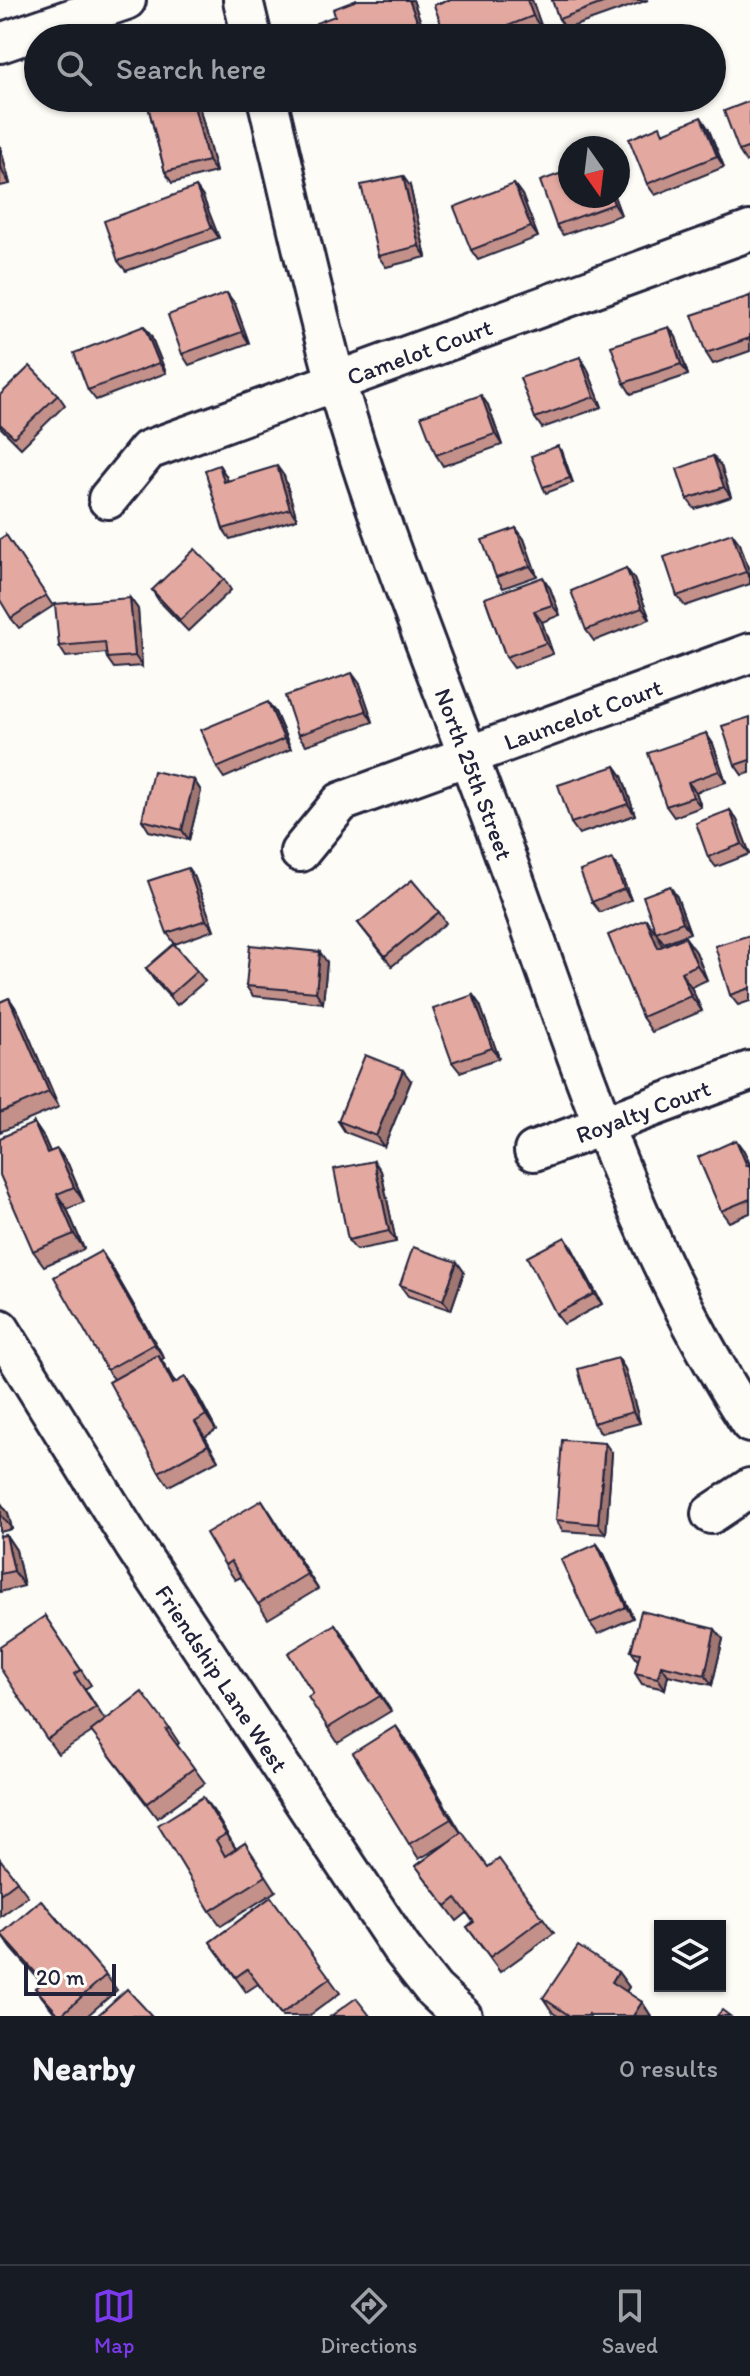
<!DOCTYPE html>
<html lang="en">
<head>
<meta charset="utf-8">
<style>
  body { margin:0; font-family:Itim,sans-serif; background:#242831; color:#f1f3f6 }
  .controls { position:absolute; right:24px; bottom:24px; display:grid; overflow:hidden; border-radius:0px; box-shadow:0 2px 6px #0004 }
  .controls button { width:72px; height:72px; display:grid; place-items:center; padding:0; border:0; border-bottom:2px solid #363941; background:#171b24; color:#f1f3f6; font:40px sans-serif }
  .compass { position:absolute; left:558px; top:136px; width:72px; height:72px; border-radius:50%; background:#171b24; box-shadow:0 2px 6px #0004; rotate:166deg }
  .scale { position:absolute; left:24px; bottom:20px; width:92px; box-sizing:border-box; padding-left:8px; border:4px solid #22223b; border-top:0; font-size:22px; line-height:28px; white-space:nowrap; color:#22223b; -webkit-text-stroke:6px #fdfcf7; paint-order:stroke }
  .list { margin:0; padding:0; list-style:none }
  h2 { display:flex; justify-content:space-between; align-items:center; height:104px; margin:0; padding:0 32px; font-size:34px }
  h2 small { font-size:26px; font-weight:400; color:#9ea1a6 }
  .icon { flex:none; width:44px; height:44px; fill:none; stroke:currentColor; stroke-width:2; stroke-linecap:round; stroke-linejoin:round }
  .map { position:relative; flex:none; width:750px; height:2016px; overflow:hidden }
  .search { position:absolute; background:#171b24; box-shadow:0 2px 6px #0004; left:24px; right:24px; top:24px; height:88px; display:flex; align-items:center; gap:20px; box-sizing:border-box; padding:0 28px; border-radius:44px; color:#9ea1a6; font-size:30px }
  .sheet { height:248px; background:#171b24 }
  nav { display:flex; justify-content:space-around; align-items:center; box-sizing:border-box; height:112px; border-top:2px solid #363941; background:#171b24; font-size:22px; color:#9ea1a6 }
  nav a { display:grid; justify-items:center; gap:4px }
  nav .on { color:#7c3aed }
  .map>svg:first-child { display:block }
  .lines { fill:none; stroke-linecap:round; stroke-linejoin:round }
  .minor-casing { stroke:#22223b; stroke-width:44 }
  .minor { stroke:#fdfcf7; stroke-width:38 }
  .wall { fill:#c3918a; stroke:#22223b; stroke-width:2 }
  .shaded-wall { fill:#9f7671; stroke:#22223b; stroke-width:2 }
  .building { fill:#e3a9a1; stroke:#22223b; stroke-width:2 }
  .labels { text-anchor:middle; dominant-baseline:central; stroke-width:7; stroke-linejoin:round; paint-order:stroke }
  .street-label { font-size:24px; fill:#22223b; stroke:#fdfcf7 }
</style>
</head>
<body>
<div class="map">
<svg width="750" height="2016" viewBox="0 0 750 2016">
  <rect width="100%" height="100%" fill="#fdfcf7"/>
  <filter id="ink" filterUnits="userSpaceOnUse"><feTurbulence type="fractalNoise" baseFrequency=".0125" numOctaves="2"/><feDisplacementMap in="SourceGraphic" scale="16" xChannelSelector="R" yChannelSelector="G"/><feConvolveMatrix kernelMatrix="1 2 1 2 8 2 1 2 1" color-interpolation-filters="sRGB"/></filter>
  <g filter="url(#ink)">
    <g class="lines">
      <g class="minor-casing">
        <g id="minor">
          <path d="M243,0L252,38"/>
          <path d="M0,43L126,0"/>
          <path id="s1" d="M267,98C290,192 310,288 336,381C384,549 454,712 513,877C580,1064 641,1255 750,1423"/>
          <path id="s2" d="M108,499L148,450L750,231"/>
          <path id="s3" d="M300,852L341,802L750,653"/>
          <path id="s4" d="M534,1151L750,1071"/>
          <path id="s5" d="M0,1329L134,1545L401,1948L434,1990L462,2016"/>
          <path d="M711,1514L750,1488"/>
        </g>
      </g>
      <use href="#minor" class="minor"/>
    </g>
    <g class="wall">
      <path d="M357,0H413L426,37L422,38H321L335,16Z"/>
      <path d="M447,0H532L543,31L524,38H446Z"/>
      <path d="M552,0H648L566,29L559,19Z"/>
      <path d="M146,98H197L216,172L172,183L165,172Z"/>
      <path d="M750,101V160L746,162L739,151Z"/>
      <path d="M708,128L724,167L655,195L647,184L664,132Z"/>
      <path d="M0,146L10,184L0,186Z"/>
      <path d="M514,184L522,195L538,237L478,260L471,250Z"/>
      <path d="M410,186L426,257L386,267L378,256Z"/>
      <path d="M196,187L203,197L219,238L126,271L118,261Z"/>
      <path d="M614,196L621,215L563,235L556,225Z"/>
      <path d="M750,296V351L713,364L706,353Z"/>
      <path d="M235,304L249,343L189,365L182,354Z"/>
      <path d="M669,327L676,337L688,375L631,394L624,383Z"/>
      <path d="M151,336L166,373L96,400L88,390Z"/>
      <path d="M580,357L587,368L602,407L542,428L535,418Z"/>
      <path d="M0,395H58L65,405L21,448L0,427Z"/>
      <path d="M488,405L502,445L443,466L436,455Z"/>
      <path d="M562,451L573,483L546,493L543,487Z"/>
      <path d="M713,456L721,466L731,497L695,509L687,499Z"/>
      <path d="M219,465L226,476L228,481L284,476L297,519L230,539L223,529Z"/>
      <path d="M516,528L524,539L537,576L503,588L496,577Z"/>
      <path d="M6,535L53,606L19,628L11,618Z"/>
      <path d="M740,544L750,574V584L685,606L677,596Z"/>
      <path d="M626,568L634,579L650,619L594,641L586,630Z"/>
      <path d="M224,579L231,590L188,631L159,601L152,590Z"/>
      <path d="M550,588L560,615L542,622L553,654L514,668L506,657L485,598Z"/>
      <path d="M130,598L138,609L142,666L114,668L107,658L106,653L66,657L59,646Z"/>
      <path d="M360,684L373,722L306,745L298,735Z"/>
      <path d="M275,712L291,749L224,778L217,768Z"/>
      <path d="M750,717V773L742,775L735,765Z"/>
      <path d="M706,733L713,744L726,782L696,792L701,807L674,817L666,806Z"/>
      <path d="M615,766L622,776L635,815L579,834L571,823Z"/>
      <path d="M194,780L201,791L189,840L149,831L142,820Z"/>
      <path d="M730,810L737,820L750,854L716,867L708,857Z"/>
      <path d="M619,869L631,900L600,912L592,902Z"/>
      <path d="M195,878L214,930L175,944L167,933Z"/>
      <path d="M677,897L690,933L664,943L656,932Z"/>
      <path d="M439,912L446,923L392,966L358,923Z"/>
      <path d="M657,934L662,946L685,937L696,952L707,980L691,987L702,1011L652,1032L642,1017Z"/>
      <path d="M750,935V1001L738,1005L730,995Z"/>
      <path d="M327,962L323,1003L253,996L246,986Z"/>
      <path d="M146,968L197,971L205,981L177,1005L153,979Z"/>
      <path d="M473,995L480,1005L499,1058L460,1072L452,1062Z"/>
      <path d="M9,998L19,1013L59,1107L0,1132V1002Z"/>
      <path d="M411,1081L384,1147L345,1132L338,1121Z"/>
      <path d="M34,1123L44,1138L50,1152L57,1149L68,1164L84,1202L67,1209L84,1249L44,1266L33,1251Z"/>
      <path d="M744,1151L750,1164V1213L729,1222L721,1211Z"/>
      <path d="M374,1161L381,1171L396,1242L356,1250L348,1240Z"/>
      <path d="M572,1248L602,1304L564,1324L556,1314Z"/>
      <path d="M457,1262L464,1272L451,1310L408,1296L400,1285Z"/>
      <path d="M111,1266L164,1358L161,1360L175,1383L196,1392L216,1430L205,1437L218,1460L169,1486L159,1472L114,1379L107,1370Z"/>
      <path d="M618,1358L625,1369L640,1423L601,1433L593,1423Z"/>
      <path d="M612,1453L606,1534L563,1531L556,1520Z"/>
      <path d="M262,1500L318,1589L268,1619L241,1577L235,1580L225,1565Z"/>
      <path d="M0,1502L8,1513L12,1529L0,1532Z"/>
      <path d="M0,1534V1536L6,1535L16,1550L24,1586L0,1592Z"/>
      <path d="M597,1544L604,1554L633,1618L598,1634L590,1623Z"/>
      <path d="M45,1616L91,1685L85,1689L105,1720L169,1728L179,1743L177,1745L205,1783L157,1818L92,1732L58,1754L47,1739Z"/>
      <path d="M335,1624L391,1711L338,1743L328,1728L313,1693Z"/>
      <path d="M723,1639L712,1685L668,1675L665,1689L642,1684L635,1673L638,1661L631,1651Z"/>
      <path d="M407,1741L461,1833L488,1867L543,1918L554,1933L500,1972L467,1927L473,1922L467,1913L457,1921L416,1866L452,1840L419,1859L409,1844Z"/>
      <path d="M214,1812L236,1849L245,1843L276,1891L221,1926L210,1911Z"/>
      <path d="M0,1859L28,1896L0,1917Z"/>
      <path d="M271,1897L340,1993L309,2016H282L258,1984L246,1992L210,1942Z"/>
      <path d="M1,1934L106,1975L117,1990L87,2016H57L35,1988L42,1983L12,1949Z"/>
      <path d="M618,1972L629,1987L626,1992L642,2002L651,2016H558L553,2013L543,1998Z"/>
    </g>
    <g class="shaded-wall">
      <path d="M409,0H413L426,37L419,26Z"/>
      <path d="M527,0H532L543,31L533,16Z"/>
      <path d="M192,98H197L216,172L208,161Z"/>
      <path d="M701,117L708,128L724,167L717,156Z"/>
      <path d="M0,146L10,184L3,173L0,163Z"/>
      <path d="M403,176L410,186L426,257L419,246Z"/>
      <path d="M514,184L522,195L538,237L531,227Z"/>
      <path d="M196,187L203,197L219,238L212,228Z"/>
      <path d="M611,196H614L621,215L614,204Z"/>
      <path d="M227,293L235,304L249,343L242,332Z"/>
      <path d="M144,326L151,336L166,373L159,363Z"/>
      <path d="M669,327L676,337L688,375L681,364Z"/>
      <path d="M580,357L587,368L602,407L594,397Z"/>
      <path d="M481,395L488,405L502,445L495,434Z"/>
      <path d="M558,446L562,451L573,483L570,478Z"/>
      <path d="M713,456L721,466L731,497L724,487Z"/>
      <path d="M219,465L226,476L232,492L224,482Z"/>
      <path d="M277,466L284,476L297,519L290,509Z"/>
      <path d="M516,528L524,539L537,576L530,566Z"/>
      <path d="M732,533L740,544L750,574V578L746,572Z"/>
      <path d="M626,568L634,579L650,619L642,608Z"/>
      <path d="M543,577L550,588L560,615L552,605Z"/>
      <path d="M130,598L138,609L142,666L135,656Z"/>
      <path d="M534,611L542,622L553,654L546,643Z"/>
      <path d="M352,673L360,684L373,722L366,711Z"/>
      <path d="M268,702L275,712L291,749L284,739Z"/>
      <path d="M706,733L713,744L726,782L719,771Z"/>
      <path d="M615,766L622,776L635,815L628,804Z"/>
      <path d="M194,780L201,791L189,840L182,830Z"/>
      <path d="M688,782L696,792L701,807L693,797Z"/>
      <path d="M730,810L737,820L750,854L742,844Z"/>
      <path d="M612,859L619,869L631,900L624,889Z"/>
      <path d="M188,868L195,878L214,930L206,920Z"/>
      <path d="M670,886L677,897L690,933L683,922Z"/>
      <path d="M646,919L657,934L669,962L658,948Z"/>
      <path d="M685,937L696,952L707,980L697,965Z"/>
      <path d="M320,952L327,962L323,1003L316,992Z"/>
      <path d="M681,972L691,987L702,1011L691,996Z"/>
      <path d="M473,995L480,1005L499,1058L492,1048Z"/>
      <path d="M9,998L19,1013L59,1107L49,1092Z"/>
      <path d="M403,1070L411,1081L384,1147L376,1136Z"/>
      <path d="M34,1123L44,1138L57,1168L47,1153Z"/>
      <path d="M736,1140L744,1151L750,1166H747Z"/>
      <path d="M57,1149L68,1164L84,1202L74,1187Z"/>
      <path d="M374,1161L381,1171L396,1242L389,1231Z"/>
      <path d="M57,1194L67,1209L84,1249L74,1234Z"/>
      <path d="M565,1237L572,1248L602,1304L594,1294Z"/>
      <path d="M101,1251L111,1266L164,1358L154,1344Z"/>
      <path d="M457,1262L464,1272L451,1310L443,1300Z"/>
      <path d="M158,1355L168,1370L184,1399L173,1384Z"/>
      <path d="M618,1358L625,1369L640,1423L633,1412Z"/>
      <path d="M185,1377L196,1392L216,1430L206,1415Z"/>
      <path d="M195,1422L205,1437L218,1460L208,1445Z"/>
      <path d="M605,1443L612,1453L606,1534L598,1524Z"/>
      <path d="M262,1500L272,1515L318,1589L307,1574Z"/>
      <path d="M0,1502L8,1513L12,1529L1,1515Z"/>
      <path d="M6,1535L16,1550L24,1586L14,1571Z"/>
      <path d="M597,1544L604,1554L633,1618L626,1607Z"/>
      <path d="M335,1624L346,1639L391,1711L380,1696Z"/>
      <path d="M715,1629L723,1639L712,1685L705,1675Z"/>
      <path d="M661,1665L668,1675L665,1689L658,1678Z"/>
      <path d="M396,1726L407,1741L462,1834L451,1819Z"/>
      <path d="M203,1797L214,1812L236,1849L226,1834Z"/>
      <path d="M618,1972L629,1987L622,1997L612,1982Z"/>
      <path d="M642,2002L651,2016H633Z"/>
    </g>
    <g class="building">
      <path d="M357,0H409L419,26L385,38H321L316,23L335,16L333,9Z"/>
      <path d="M447,0H527L533,16L505,27L509,38H474L473,36L468,38H446L434,5Z"/>
      <path d="M552,0H611L559,19Z"/>
      <path d="M146,98H192L208,161L165,172Z"/>
      <path d="M750,101V147L739,151L724,111Z"/>
      <path d="M701,117L717,156L647,184L629,139L660,126L663,133Z"/>
      <path d="M570,170V196H611L614,204L556,225L540,181Z"/>
      <path d="M403,176L419,246L378,256L361,185Z"/>
      <path d="M514,184L531,227L471,250L454,207Z"/>
      <path d="M196,187L212,228L118,261L104,221Z"/>
      <path d="M227,293L242,332L182,354L168,315Z"/>
      <path d="M750,296V338L706,353L692,315Z"/>
      <path d="M144,326L159,363L88,390L74,353Z"/>
      <path d="M669,327L681,364L624,383L611,346Z"/>
      <path d="M580,357L594,397L535,418L520,378Z"/>
      <path d="M30,366L58,395L14,437L0,424V395Z"/>
      <path d="M481,395L495,434L436,455L421,416Z"/>
      <path d="M558,446L570,478L543,487L531,456Z"/>
      <path d="M713,456L724,487L687,499L677,469Z"/>
      <path d="M219,465L224,482L277,466L290,509L223,529L205,470Z"/>
      <path d="M516,528L530,566L496,577L482,540Z"/>
      <path d="M732,533L746,572L677,596L664,557Z"/>
      <path d="M6,535L46,595L11,618L0,600V539Z"/>
      <path d="M195,549L224,579L180,620L152,590Z"/>
      <path d="M626,568L642,608L586,630L571,591Z"/>
      <path d="M543,577L552,605L534,611L546,643L506,657L485,598Z"/>
      <path d="M130,598L135,656L107,658L105,642L59,646L55,604Z"/>
      <path d="M352,673L366,711L298,735L285,696Z"/>
      <path d="M268,702L284,739L217,768L201,730Z"/>
      <path d="M750,717V760L735,765L722,726Z"/>
      <path d="M706,733L719,771L688,782L693,797L666,806L648,753Z"/>
      <path d="M615,766L628,804L571,823L558,785Z"/>
      <path d="M153,771L194,780L182,830L142,820Z"/>
      <path d="M730,810L742,844L708,857L696,823Z"/>
      <path d="M612,859L624,889L592,902L580,871Z"/>
      <path d="M188,868L206,920L167,933L148,881Z"/>
      <path d="M412,880L439,912L385,956L358,923Z"/>
      <path d="M670,886L683,922L656,932L643,896Z"/>
      <path d="M646,919L658,948L685,937L697,965L681,972L691,996L642,1017L608,935Z"/>
      <path d="M750,935V988L730,995L715,946Z"/>
      <path d="M174,944L197,971L170,995L146,968Z"/>
      <path d="M250,945L320,952L316,992L246,986Z"/>
      <path d="M473,995L492,1048L452,1062L433,1009Z"/>
      <path d="M9,998L49,1092L0,1113V1002Z"/>
      <path d="M365,1055L403,1070L376,1136L338,1121Z"/>
      <path d="M34,1123L47,1153L57,1149L74,1187L57,1194L74,1234L33,1251L0,1175V1138Z"/>
      <path d="M736,1140L747,1166L750,1165V1199L721,1211L698,1157Z"/>
      <path d="M374,1161L389,1231L348,1240L334,1169Z"/>
      <path d="M565,1237L594,1294L556,1314L527,1257Z"/>
      <path d="M413,1247L457,1262L443,1300L400,1285Z"/>
      <path d="M101,1251L154,1344L107,1370L54,1277Z"/>
      <path d="M158,1355L173,1384L185,1377L206,1415L195,1422L208,1445L159,1472L109,1382Z"/>
      <path d="M618,1358L633,1412L593,1423L578,1369Z"/>
      <path d="M562,1440L605,1443L598,1524L556,1520Z"/>
      <path d="M262,1500L307,1574L258,1604L231,1561L225,1565L206,1533Z"/>
      <path d="M6,1535L14,1571L0,1574V1536Z"/>
      <path d="M597,1544L626,1607L590,1623L561,1560Z"/>
      <path d="M641,1611L715,1629L705,1675L661,1665L658,1678L635,1673L640,1653L631,1651Z"/>
      <path d="M45,1616L81,1670L74,1674L96,1707L47,1739L0,1668V1646Z"/>
      <path d="M335,1624L380,1696L328,1728L308,1697L313,1693L288,1653Z"/>
      <path d="M142,1692L169,1728L166,1730L194,1768L147,1803L91,1731Z"/>
      <path d="M396,1726L451,1819L409,1844L353,1753Z"/>
      <path d="M203,1797L226,1834L216,1840L225,1856L245,1843L266,1876L210,1911L158,1825Z"/>
      <path d="M462,1832L488,1867L499,1859L543,1918L490,1957L467,1927L474,1922L456,1898L446,1906L416,1866Z"/>
      <path d="M0,1859L17,1881L0,1894Z"/>
      <path d="M271,1897L330,1978L281,2014L247,1969L236,1977L210,1942Z"/>
      <path d="M41,1900L106,1975L60,2016L35,1988L43,1981L1,1934Z"/>
      <path d="M578,1946L618,1972L612,1982L642,2002L633,2016H591L589,2014L588,2016H570L543,1998Z"/>
      <path d="M127,1989L152,2016H97Z"/>
      <path d="M356,1998L370,2016H331Z"/>
      <path d="M722,2010L730,2016H717Z"/>
    </g>
  </g>
  <g class="labels">
    <g class="street-label">
      <text stroke="none"><textPath href="#s2" startOffset="352">Camelot Court</textPath></text>
      <text stroke="none"><textPath href="#s3" startOffset="322">Launcelot Court</textPath></text>
      <text stroke="none"><textPath href="#s1" startOffset="708">North 25th Street</textPath></text>
      <text stroke="none"><textPath href="#s4" startOffset="116">Royalty Court</textPath></text>
      <text stroke="none"><textPath href="#s5" startOffset="414">Friendship Lane West</textPath></text>
    </g>
  </g>
</svg>
<div class="controls">
<button><svg class="icon" aria-label="layers" viewBox="0 0 24 24"><path d="M12 4l9 5-9 5-9-5zM3 14l9 5 9-5"/></svg></button>
</div>
<svg class="compass" viewBox="-18 -18 36 36"><path d="M0-13l5 13h-10z" fill="#e53935"/><path d="M0 13l5-13h-10z" fill="#9ea1a6"/></svg>
<div class="scale">20 m</div>
<div class="search"><svg class="icon" aria-label="search" viewBox="0 0 24 24"><circle cx="10" cy="10" r="6"/><path d="M15 15l6 6"/></svg>Search here</div>
</div>
<section class="sheet">
<h2>Nearby<small>0 results</small></h2>
<ul class="list">
</ul>
</section>
<nav>
<a class="on"><svg class="icon" aria-label="map" viewBox="0 0 24 24"><path d="M3 6l6-2 6 2 6-2v14l-6 2-6-2-6 2zM9 4v14M15 6v14"/></svg>Map</a>
<a><svg class="icon" aria-label="directions" viewBox="0 0 24 24"><path d="M12 3l9 9-9 9-9-9zM9 14v-3h6M13 9l2 2-2 2"/></svg>Directions</a>
<a><svg class="icon" aria-label="saved" viewBox="0 0 24 24"><path d="M7 4h10v16l-5-4-5 4z"/></svg>Saved</a>
</nav>
</body>
</html>
